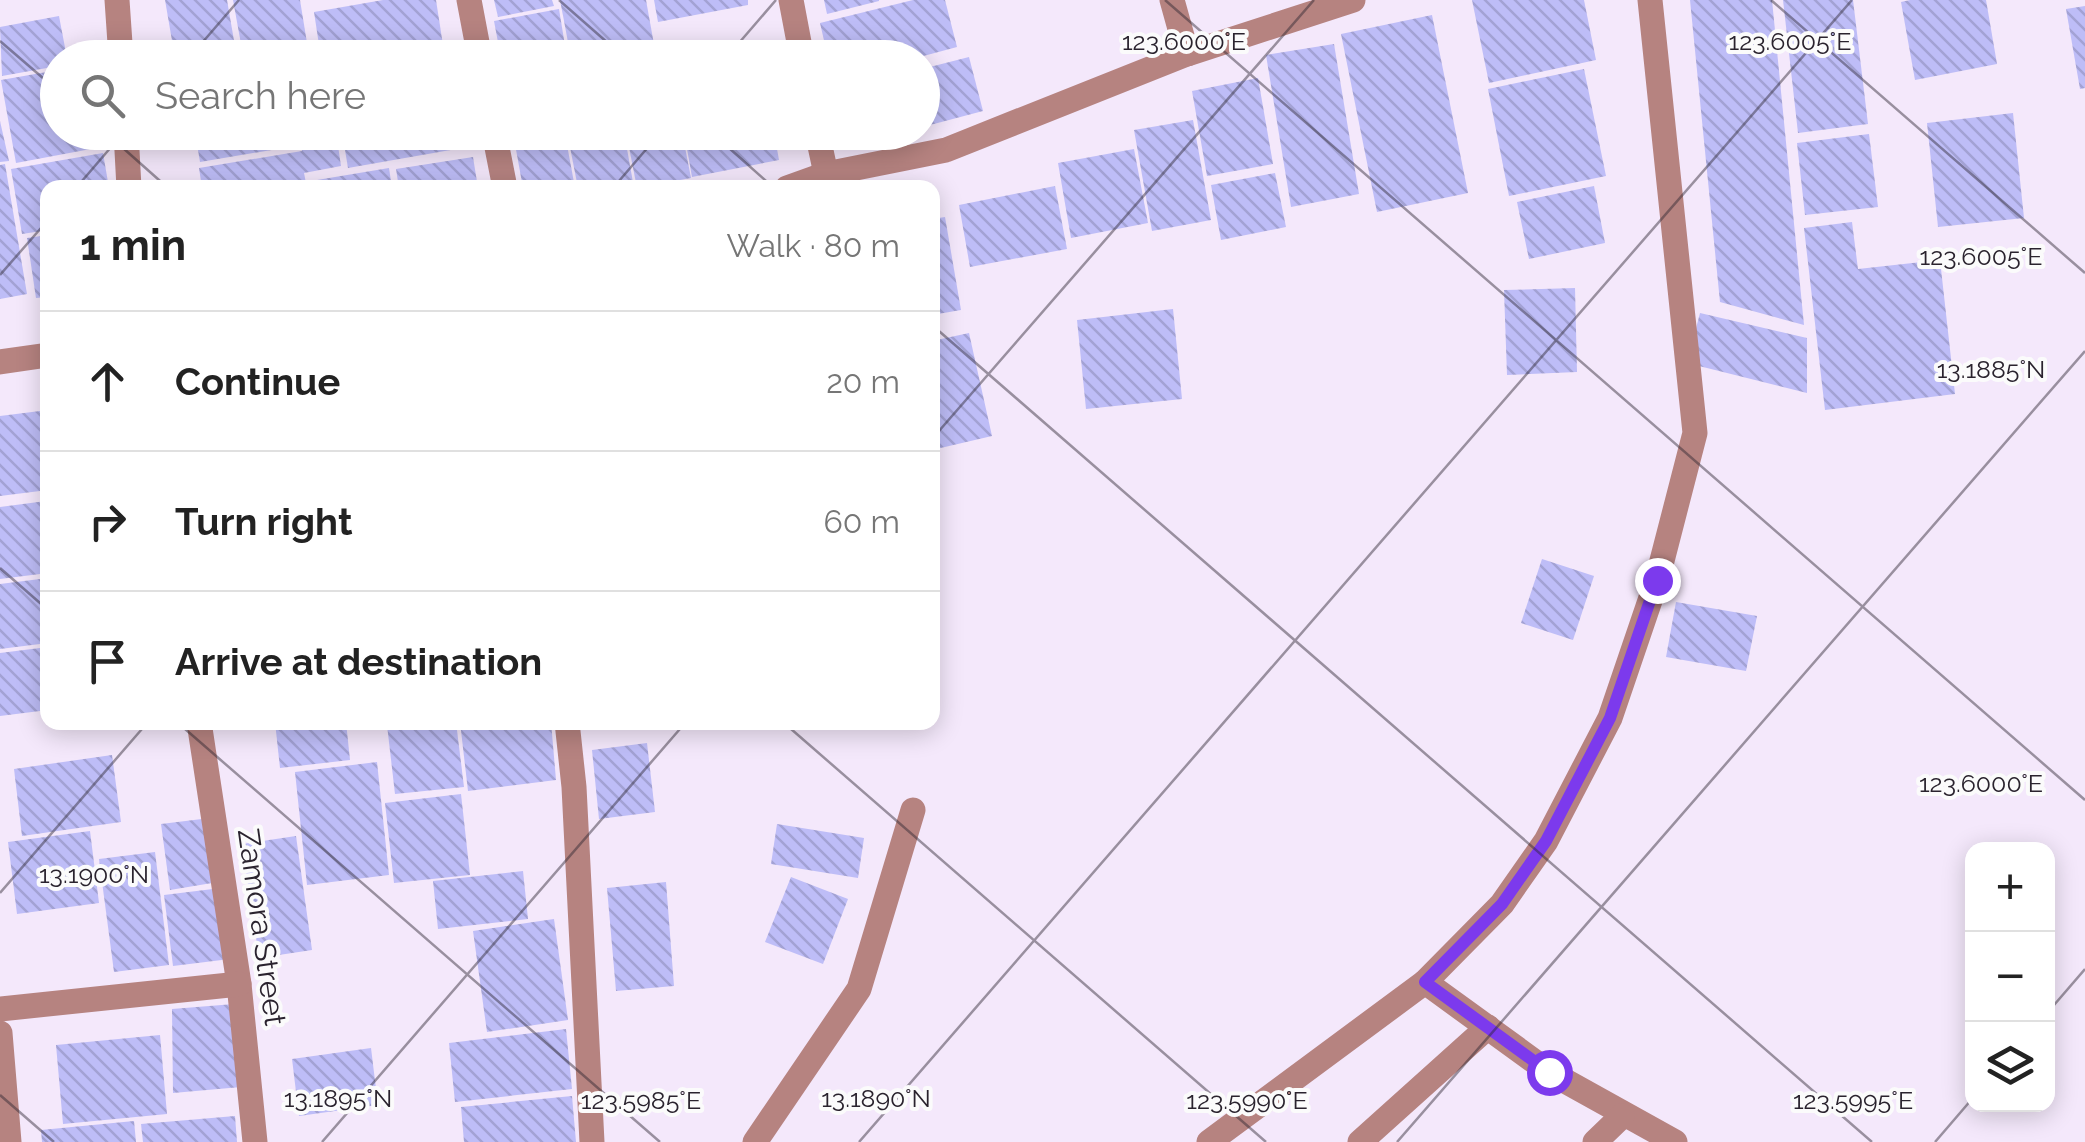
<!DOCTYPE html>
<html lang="en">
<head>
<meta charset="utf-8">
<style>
  body { margin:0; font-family:Raleway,sans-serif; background:#f2f2f2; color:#222 }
  .controls { position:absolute; right:30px; bottom:30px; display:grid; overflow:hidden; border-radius:20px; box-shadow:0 5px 25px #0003 }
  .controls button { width:90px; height:90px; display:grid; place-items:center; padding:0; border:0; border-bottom:2px solid #e0e0e0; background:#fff; color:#222; font:50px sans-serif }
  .stop { position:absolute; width:30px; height:30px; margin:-22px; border:8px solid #7c3aed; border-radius:50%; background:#fff }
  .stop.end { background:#7c3aed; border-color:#fff; box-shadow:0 2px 10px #0008 }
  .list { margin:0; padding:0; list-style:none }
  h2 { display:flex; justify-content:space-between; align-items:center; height:130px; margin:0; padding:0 40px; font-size:42px }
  h2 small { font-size:32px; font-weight:400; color:#767676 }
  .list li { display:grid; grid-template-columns:65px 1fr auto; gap:30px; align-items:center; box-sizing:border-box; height:140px; padding:0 40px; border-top:2px solid #e0e0e0 }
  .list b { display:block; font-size:38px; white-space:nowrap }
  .list em { font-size:32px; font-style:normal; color:#767676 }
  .icon { flex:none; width:55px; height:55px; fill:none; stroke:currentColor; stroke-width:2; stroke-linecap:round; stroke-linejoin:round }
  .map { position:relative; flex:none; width:2085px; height:1142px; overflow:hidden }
  .search { position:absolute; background:#fff; box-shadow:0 5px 25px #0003; left:40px; top:40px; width:900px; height:110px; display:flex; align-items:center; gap:25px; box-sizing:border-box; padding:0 35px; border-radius:55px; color:#767676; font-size:38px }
  .panel { position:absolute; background:#fff; box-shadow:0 5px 25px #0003; left:40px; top:180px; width:900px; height:550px; border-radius:20px }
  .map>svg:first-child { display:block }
  .building { fill:url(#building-back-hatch) }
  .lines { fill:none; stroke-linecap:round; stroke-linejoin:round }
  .minor { stroke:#b68380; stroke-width:25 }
  .route { stroke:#7c3aed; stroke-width:12 }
  .ticks { fill:none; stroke:#2a232e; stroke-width:2.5; stroke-opacity:0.45 }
  .labels { text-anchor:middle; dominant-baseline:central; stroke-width:8; stroke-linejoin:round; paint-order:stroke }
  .street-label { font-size:30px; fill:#2a232e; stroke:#fbfbfb }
  .ticks-label { font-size:25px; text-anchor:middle; fill:#2a232e; stroke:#fbfbfb; stroke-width:8; stroke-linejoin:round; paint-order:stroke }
</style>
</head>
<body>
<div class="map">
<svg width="2085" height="1142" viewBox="0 0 2085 1142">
  <defs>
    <pattern id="building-back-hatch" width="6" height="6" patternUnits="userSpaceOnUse" patternTransform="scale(2.5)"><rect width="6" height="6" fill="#bebdf7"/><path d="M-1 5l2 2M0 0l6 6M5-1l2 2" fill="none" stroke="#a3a2d4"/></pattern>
  </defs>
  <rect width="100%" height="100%" fill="#f4e8fb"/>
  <g class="building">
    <path d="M165,0H227L237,58H175Z"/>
    <path d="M233,0H300L307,43L243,55Z"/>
    <path d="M383,0H436L445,58H321L314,12Z"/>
    <path d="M494,0H552L554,6L498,17Z"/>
    <path d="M560,0H646L655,50L618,58H571Z"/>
    <path d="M654,0H748V5L658,22Z"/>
    <path d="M824,0H879V1L827,14Z"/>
    <path d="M913,0H945L957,47L916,58H828L820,23Z"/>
    <path d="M1472,0H1584L1596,60L1489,83Z"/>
    <path d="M1690,0H1772L1804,325L1720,302Z"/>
    <path d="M1783,0H1853L1868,124L1798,133Z"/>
    <path d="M1910,0H1986L1997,64L1915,80L1901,2Z"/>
    <path d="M2085,6V88L2080,89L2066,9Z"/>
    <path d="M559,9L567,58H501L494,21Z"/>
    <path d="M1432,15L1468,193L1377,212L1341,34Z"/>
    <path d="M59,16L67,58H58V66L2,76L0,27Z"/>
    <path d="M1334,44L1359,194L1291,207L1266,55Z"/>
    <path d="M300,50L301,58H269V56Z"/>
    <path d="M969,57L983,111L930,125L922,94V69Z"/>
    <path d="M1584,69L1606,176L1509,196L1488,89Z"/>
    <path d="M58,70V132H110L112,145L16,163L1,80Z"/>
    <path d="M1258,78L1273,164L1207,176L1192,91Z"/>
    <path d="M2013,113L2024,218L1938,227L1927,123Z"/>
    <path d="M1193,120L1211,220L1152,231L1134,130Z"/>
    <path d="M0,121L9,161L0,162Z"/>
    <path d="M195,132H292L295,146L200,162Z"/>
    <path d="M299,132H336L341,166L304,173L307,188H202L199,168L302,151Z"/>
    <path d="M342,132H460L462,148L348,168Z"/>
    <path d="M513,132H549V134L514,141Z"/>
    <path d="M591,132H624L634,188H578L568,137Z"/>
    <path d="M626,132H682L691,178L637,188Z"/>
    <path d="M684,132H774L779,160L692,177Z"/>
    <path d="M846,132H891V134L849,145Z"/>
    <path d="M565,134L575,188H523L515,144Z"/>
    <path d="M1869,134L1878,207L1805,215L1797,143Z"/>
    <path d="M1134,149L1148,223L1071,238L1058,163Z"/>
    <path d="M103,153L109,188H48V230L22,234L11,169Z"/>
    <path d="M473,157L478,188H399L396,169Z"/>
    <path d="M5,164L27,294L0,299V165Z"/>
    <path d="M389,168L392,188H312L311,181Z"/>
    <path d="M1275,173L1286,227L1221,240L1211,185Z"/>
    <path d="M1055,186L1067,249L970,267L959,205Z"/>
    <path d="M1594,186L1605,243L1529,259L1517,202Z"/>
    <path d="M945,217L961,310L932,315V219Z"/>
    <path d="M1852,222L1858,269L1940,260L1955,394L1825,410L1804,228Z"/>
    <path d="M48,235V297L36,298L27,238Z"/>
    <path d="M1575,288L1577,372L1507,375L1504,290Z"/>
    <path d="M1173,309L1182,399L1086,409L1077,320Z"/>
    <path d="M1700,313L1807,338V393L1687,363Z"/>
    <path d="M969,333L992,436L932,450V341Z"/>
    <path d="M48,410V490L0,496V416Z"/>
    <path d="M46,501L48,573L0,579V507Z"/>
    <path d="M1542,559L1594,576L1573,640L1521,623Z"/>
    <path d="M48,578V643L0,649V584Z"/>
    <path d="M1676,602L1757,616L1746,671L1666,657Z"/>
    <path d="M48,647V710L0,716V653Z"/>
    <path d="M275,722H346L350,760L280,768Z"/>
    <path d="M410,722H456L464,787L395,794L387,725Z"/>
    <path d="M460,722H551L556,780L468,791Z"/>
    <path d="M647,743L655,812L599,819L592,750Z"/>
    <path d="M112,755L121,822L22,836L14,769Z"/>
    <path d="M377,762L389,875L307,885L295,772Z"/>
    <path d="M461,794L470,875L394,883L385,803Z"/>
    <path d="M210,818L218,882L170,890L161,824Z"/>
    <path d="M777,824L864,838L858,878L771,864Z"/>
    <path d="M90,831L99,903L17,914L8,842Z"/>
    <path d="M296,836L312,950L259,958L242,844Z"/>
    <path d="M155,852L169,965L114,972L99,859Z"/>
    <path d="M523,871L528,919L438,929L433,881Z"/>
    <path d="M791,877L848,899L823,964L765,942Z"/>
    <path d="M666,882L674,986L616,991L607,888Z"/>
    <path d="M221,888L230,959L173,966L164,895Z"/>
    <path d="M554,919L568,1020L487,1032L473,931Z"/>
    <path d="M234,1004L241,1087L173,1093L172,1009Z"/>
    <path d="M566,1029L572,1089L455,1102L449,1043Z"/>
    <path d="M160,1035L167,1114L63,1124L56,1045Z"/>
    <path d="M371,1048L378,1105L299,1116L292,1059Z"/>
    <path d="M572,1096L576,1142H464L461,1107Z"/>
    <path d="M235,1116L237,1142H143L141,1124Z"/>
    <path d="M134,1121L136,1142H42L41,1130Z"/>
  </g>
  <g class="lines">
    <g class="minor">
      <path d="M117,0L121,58"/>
      <path d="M469,0L480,58"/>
      <path d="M791,0L802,58"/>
      <path d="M1172,0L1187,54"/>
      <path d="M126,132L129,188"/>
      <path d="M494,132L505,188"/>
      <path d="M817,132L826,174"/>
      <path d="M787,188L826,174L946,150L1187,54L1353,0"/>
      <path d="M0,362L48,355"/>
      <path d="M199,722L239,984L255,1142"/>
      <path d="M567,722L574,787L592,1142"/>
      <path d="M1425,982L1549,1072L1675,1142"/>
      <path d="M0,1009L239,984"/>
      <path d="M0,1033L9,1142"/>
      <path d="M755,1142L859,989L913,810"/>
      <path d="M1209,1142L1425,982L1502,904L1546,841L1610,718L1657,580L1695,433L1650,0"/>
      <path d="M1360,1142L1488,1027"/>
      <path d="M1595,1142L1622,1116"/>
    </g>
  </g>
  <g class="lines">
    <path class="route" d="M1549,1072L1425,982L1502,904L1546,841L1610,718L1657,580"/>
  </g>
  <path class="ticks" d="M559,0L625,58M1165,0L2085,800M1771,0L2085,273M0,41L58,91M189,58L239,0M726,58L776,0M105,132L168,188M711,132L774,188M76,188L124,132M613,188L661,132M0,275L48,220M932,325L1872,1142M932,439L1314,0M0,568L48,610M177,722L660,1142M783,722L1266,1142M0,893L148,722M2048,1012L2085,969M0,1095L54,1142M322,1142L686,722M859,1142L1852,0M1397,1142L2085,351M1935,1142L1972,1099"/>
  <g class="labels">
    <g class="street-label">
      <text transform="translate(262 927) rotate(82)">Zamora Street</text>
    </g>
  </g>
  <g class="ticks-label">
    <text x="1790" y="50">123.6005°E</text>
    <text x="1184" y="50">123.6000°E</text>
    <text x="1981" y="265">123.6005°E</text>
    <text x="1991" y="378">13.1885°N</text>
    <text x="1981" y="792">123.6000°E</text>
    <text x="94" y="883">13.1900°N</text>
    <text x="338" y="1107">13.1895°N</text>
    <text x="876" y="1107">13.1890°N</text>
    <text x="641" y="1109">123.5985°E</text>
    <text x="1247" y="1109">123.5990°E</text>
    <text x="1853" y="1109">123.5995°E</text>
  </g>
</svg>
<div class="controls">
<button>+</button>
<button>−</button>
<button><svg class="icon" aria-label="layers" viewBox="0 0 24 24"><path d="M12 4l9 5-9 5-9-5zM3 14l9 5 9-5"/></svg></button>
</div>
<div class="stop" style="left:1549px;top:1072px"></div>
<div class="stop end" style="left:1657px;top:580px"></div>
<div class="search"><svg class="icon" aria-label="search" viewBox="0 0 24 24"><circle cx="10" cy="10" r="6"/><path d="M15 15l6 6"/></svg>Search here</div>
<section class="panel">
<h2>1 min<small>Walk · 80 m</small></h2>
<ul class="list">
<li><svg class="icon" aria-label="ahead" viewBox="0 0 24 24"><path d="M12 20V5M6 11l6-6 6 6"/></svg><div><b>Continue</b></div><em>20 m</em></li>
<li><svg class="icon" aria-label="right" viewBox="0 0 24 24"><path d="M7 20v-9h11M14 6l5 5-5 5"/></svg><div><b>Turn right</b></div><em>60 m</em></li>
<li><svg class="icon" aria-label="arrive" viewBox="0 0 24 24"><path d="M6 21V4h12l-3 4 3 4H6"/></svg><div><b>Arrive at destination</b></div></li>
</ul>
</section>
</div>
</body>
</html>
